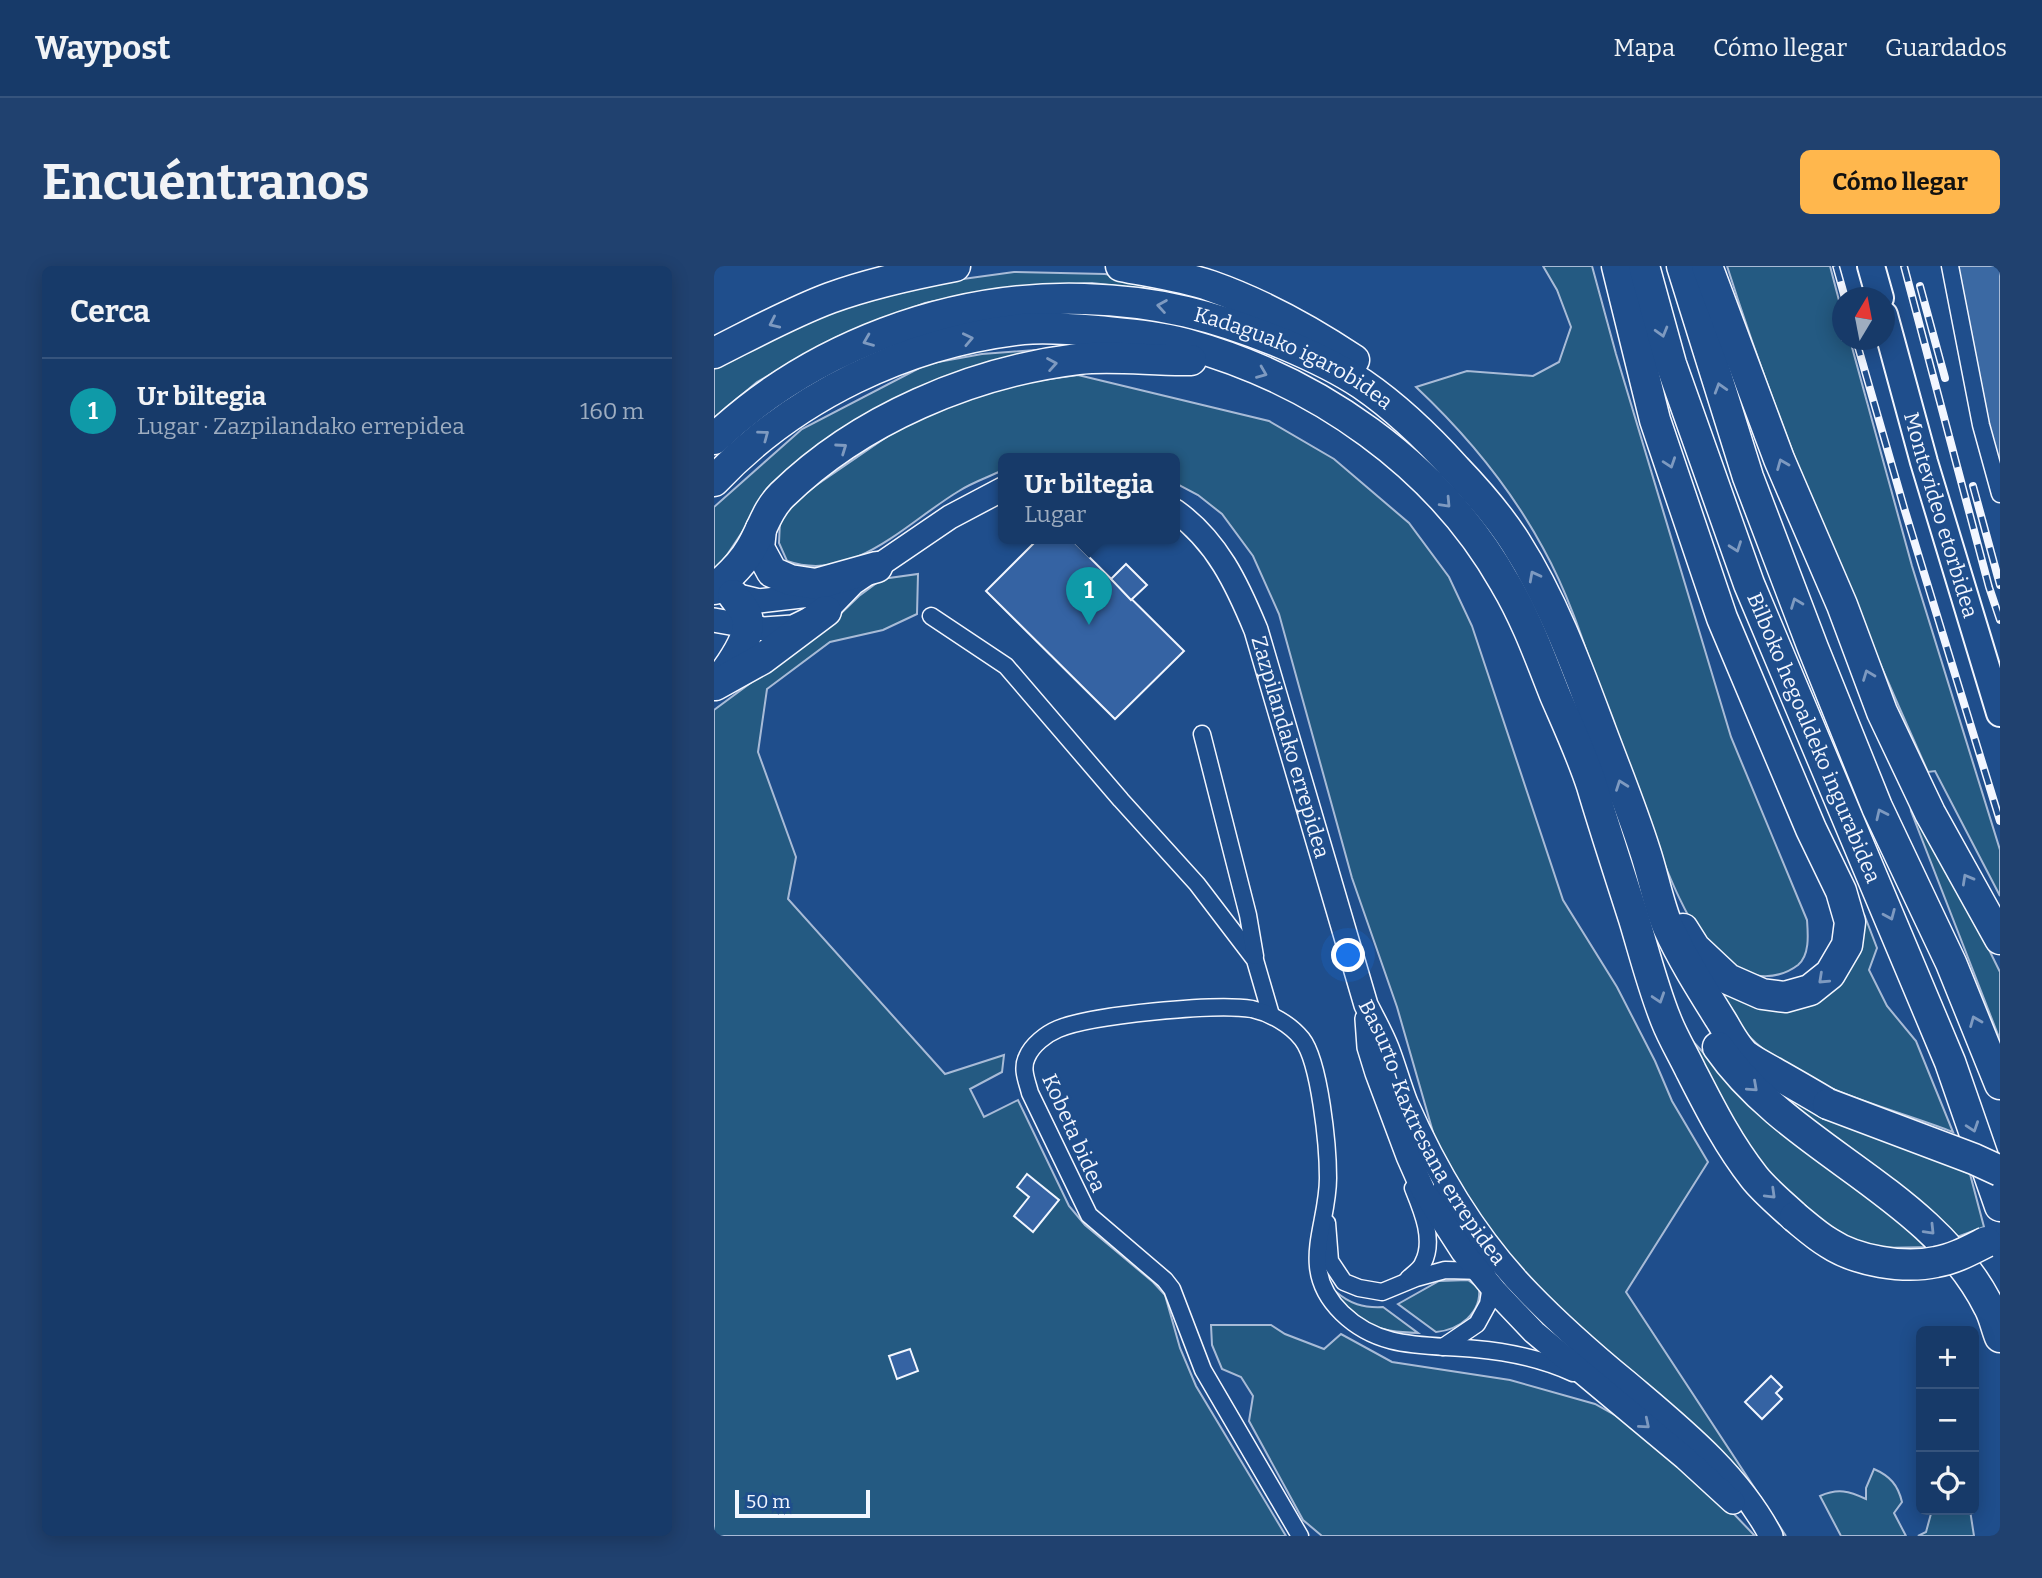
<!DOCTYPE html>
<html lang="es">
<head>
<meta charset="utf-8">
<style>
  body { margin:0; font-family:Bitter,serif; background:#20416f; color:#f1f3f6 }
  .controls { position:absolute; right:21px; bottom:21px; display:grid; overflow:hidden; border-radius:10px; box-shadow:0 4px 18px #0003 }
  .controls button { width:63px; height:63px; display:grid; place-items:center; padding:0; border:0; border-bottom:2px solid #36547d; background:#173a69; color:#f1f3f6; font:35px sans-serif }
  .compass { position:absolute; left:1118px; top:21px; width:63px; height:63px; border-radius:50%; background:#173a69; box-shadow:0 4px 18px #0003; rotate:10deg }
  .scale { position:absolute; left:21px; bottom:18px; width:135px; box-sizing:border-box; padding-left:7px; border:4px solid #f2f6ff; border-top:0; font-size:19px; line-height:24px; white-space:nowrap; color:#f2f6ff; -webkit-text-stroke:5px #1f4e8c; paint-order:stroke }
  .you { position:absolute; left:635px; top:690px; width:24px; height:24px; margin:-18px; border:5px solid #fff; border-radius:50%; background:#1a73e8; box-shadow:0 0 0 10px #1a73e833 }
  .badge { display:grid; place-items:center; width:46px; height:46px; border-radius:50%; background:#ffb74d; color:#fff; font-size:23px; font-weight:700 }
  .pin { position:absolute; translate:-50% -58px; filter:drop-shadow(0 2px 4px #0008) }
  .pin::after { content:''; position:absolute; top:37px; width:24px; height:21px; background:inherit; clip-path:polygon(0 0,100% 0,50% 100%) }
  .popup { position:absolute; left:284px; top:187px; width:182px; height:91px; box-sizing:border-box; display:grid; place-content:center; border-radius:10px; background:#173a69; filter:drop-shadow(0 2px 5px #0005); font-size:23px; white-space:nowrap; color:#9eadc0 }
  .popup b { font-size:26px; color:#f1f3f6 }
  .popup::after { content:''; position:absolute; left:50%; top:100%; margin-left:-14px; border:14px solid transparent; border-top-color:#173a69 }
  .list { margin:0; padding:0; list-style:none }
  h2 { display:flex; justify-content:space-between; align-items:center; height:91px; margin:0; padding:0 28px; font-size:30px }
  h2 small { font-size:23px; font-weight:400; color:#9eadc0 }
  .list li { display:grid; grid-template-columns:46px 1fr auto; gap:21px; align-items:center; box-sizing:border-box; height:105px; padding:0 28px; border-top:2px solid #36547d }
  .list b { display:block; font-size:26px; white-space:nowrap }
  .list p { margin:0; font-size:23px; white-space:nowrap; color:#9eadc0 }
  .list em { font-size:23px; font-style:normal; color:#9eadc0 }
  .icon { flex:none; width:38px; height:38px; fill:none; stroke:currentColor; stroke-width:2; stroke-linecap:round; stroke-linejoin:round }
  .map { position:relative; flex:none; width:1286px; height:1270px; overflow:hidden; border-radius:10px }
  header { display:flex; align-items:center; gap:42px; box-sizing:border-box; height:98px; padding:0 35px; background:#173a69; border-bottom:2px solid #36547d }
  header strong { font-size:33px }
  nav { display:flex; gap:38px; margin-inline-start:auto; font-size:24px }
  .intro { display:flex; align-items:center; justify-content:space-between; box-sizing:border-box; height:168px; padding:0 42px }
  h1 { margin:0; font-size:49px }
  .button { padding:18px 32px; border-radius:10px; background:#ffb74d; color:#111; font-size:24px; font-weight:700 }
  main { display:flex; gap:42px; padding:0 42px }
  aside { flex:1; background:#173a69; border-radius:10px; box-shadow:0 4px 18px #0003 }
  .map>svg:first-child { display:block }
  .green { fill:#245a82; stroke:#a8bbd7; stroke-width:2 }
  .water { fill:#3b69a3; stroke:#a8bbd7; stroke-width:2 }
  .building { fill:#3563a3; stroke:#f2f6ff; stroke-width:2 }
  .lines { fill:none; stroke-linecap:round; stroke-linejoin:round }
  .street-casing { stroke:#f2f6ff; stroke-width:19 }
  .secondary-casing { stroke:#f2f6ff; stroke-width:26 }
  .primary-casing { stroke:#f2f6ff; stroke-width:30 }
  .highway-casing { stroke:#f2f6ff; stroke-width:33 }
  .street { stroke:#1f4e8c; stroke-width:16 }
  .secondary { stroke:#1f4e8c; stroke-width:23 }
  .primary { stroke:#1f4e8c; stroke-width:26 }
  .highway { stroke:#1f4e8c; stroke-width:30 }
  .rail-casing { stroke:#f2f6ff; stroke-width:8 }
  .rail { stroke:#1f4e8c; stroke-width:5; stroke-dasharray:16; stroke-linecap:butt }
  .highway-bridge-casing { stroke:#f2f6ff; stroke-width:33; stroke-linecap:butt }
  .highway-bridge { stroke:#1f4e8c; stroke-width:30 }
  .oneway { stroke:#7e9ac0 }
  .labels { text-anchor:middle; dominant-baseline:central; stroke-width:5; stroke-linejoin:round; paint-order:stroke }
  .street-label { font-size:21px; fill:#f2f6ff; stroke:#1f4e8c }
</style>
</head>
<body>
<header>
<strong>Waypost</strong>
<nav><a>Mapa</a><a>Cómo llegar</a><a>Guardados</a></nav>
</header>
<div class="intro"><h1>Encuéntranos</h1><a class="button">Cómo llegar</a></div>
<main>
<aside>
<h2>Cerca<small></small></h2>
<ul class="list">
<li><span class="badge" style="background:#0f9aa8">1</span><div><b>Ur biltegia</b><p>Lugar · Zazpilandako errepidea</p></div><em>160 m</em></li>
</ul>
</aside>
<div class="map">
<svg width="1286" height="1270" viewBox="0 0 1286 1270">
  <rect width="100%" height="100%" fill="#1f4e8c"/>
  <g class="green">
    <path d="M829,0H878L902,88L1017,471L1093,654C1094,668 1096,689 1084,699C1059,718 1025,711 1003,690C976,665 952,603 939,569C926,533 911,496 898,460C877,400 860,338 829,282C796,221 753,169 702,121L753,105L819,110L845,96L857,61L843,24Z"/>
    <path d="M1013,0H1116L1128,46V74H1136L1198,300L1286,584V630L1221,505L1214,506C1140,341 1068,173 1013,0Z"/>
    <path d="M300,6L391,8L469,22L531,45L463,27L378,17L284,23L211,37L123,71L43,116L0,152V97L120,39L227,16Z"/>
    <path d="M348,82L259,104L45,241L11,292L0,304V241L88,163L213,98L268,88Z"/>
    <path d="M364,109L555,155L620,193L695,257L735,311L758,360L849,634L903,721L941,795L958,835L994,896L912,1026L1072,1270L995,1179L815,1016L753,934L725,887L683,741L638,612L565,348L539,290L508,248L484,229L461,217V193H289V204C275,211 259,216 245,225C193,256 139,318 73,295L65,277L66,254L85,231L190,159L286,120Z"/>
    <path d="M204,308L203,348L169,364L116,376L53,423L44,486L82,591L74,633L231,808L290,789L288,806L256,823L270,851L304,834L355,940L371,959L439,1016L451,1029L466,1082L482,1120L572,1270H0V444L116,358L145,330L168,313Z"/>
    <path d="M1194,519L1286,706V774L1197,545Z"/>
    <path d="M1150,648L1163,682L1155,704L1173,740L1202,775L1239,866C1175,841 1094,824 1042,777C1021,758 1005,733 990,709L1055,743L1146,678Z"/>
    <path d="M973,769L997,795L1218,981L1165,982L1136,973L1093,947L1061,918L1021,867Z"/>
    <path d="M1038,809L1256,908L1270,961L1235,974Z"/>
    <path d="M754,1014L765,1022C768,1047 745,1064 722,1066L684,1038L725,1015Z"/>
    <path d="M621,1025C636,1038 649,1042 669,1041L704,1067C664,1066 642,1060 621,1025Z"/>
    <path d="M497,1059H557L571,1068L610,1083L627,1068L678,1096L796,1114L881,1138L915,1157L996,1223L1041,1270H608L589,1254L535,1155L539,1130L527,1111L508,1103L498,1079Z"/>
    <path d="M1160,1203C1176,1210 1184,1219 1188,1236L1180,1247L1192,1270H1127L1106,1230C1124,1222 1135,1225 1152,1233V1222Z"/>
    <path d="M1218,1244H1256L1260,1270H1204L1212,1266Z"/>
  </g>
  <path class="water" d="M1243,0H1286V206L1281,189Z"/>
  <g class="building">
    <path d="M324,273H357L470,385L401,453L272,325Z"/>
    <path d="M412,298L433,319L417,334L397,313Z"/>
    <path d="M313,908L345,934L319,966L300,950L315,931L303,921Z"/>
    <path d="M196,1083L204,1105L183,1113L175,1090Z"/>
    <path d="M1057,1110L1068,1121L1062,1127L1068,1133L1048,1153L1031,1136Z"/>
  </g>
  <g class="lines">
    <g class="street-casing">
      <g id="street">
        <path d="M1236,0L1267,159L1286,228"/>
        <path d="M217,350L292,400L407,534L483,618L541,694L557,749"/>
        <path d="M488,468L534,649L541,690"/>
        <path d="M728,911V932L767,990L777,1020L774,1038L763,1058L729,1081"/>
        <path d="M613,957L616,995L630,1016L645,1022L668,1026L702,1012L731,1004L770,1005"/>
        <path d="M694,1013C699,1008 707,1003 709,997C721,974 708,944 699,922"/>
        <path d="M586,1270L489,1104L458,1023L451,1014L375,949L316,827C313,815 307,803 313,791C318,779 332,768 344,763C377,749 502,737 538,743C556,747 576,758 588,773C606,796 614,881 614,912C614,962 583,1003 628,1047C667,1085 713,1078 762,1083C796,1086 828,1093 859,1107"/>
      </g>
    </g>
    <g class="secondary-casing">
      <g id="secondary">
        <path id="s1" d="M461,245C503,275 523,318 542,364L652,739C659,753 667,767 673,782C680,800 685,819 692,837C722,905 763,974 815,1027C846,1059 879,1088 913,1116C966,1161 1024,1207 1057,1270"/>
        <path d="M12,327L45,335L113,327"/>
        <path d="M0,354L50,363L79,361L112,345L139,317L236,251L289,223"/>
        <path d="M653,753L655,781L663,807L694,890L709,924L749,986L782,1026L820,1066L971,1192L1019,1236"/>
      </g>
    </g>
    <g class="primary-casing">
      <g id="primary">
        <path d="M1157,0L1166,32"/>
        <path id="s2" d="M1170,49L1210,196L1286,447"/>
      </g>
    </g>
    <g class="highway-casing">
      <g id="highway">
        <path d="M407,0C437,6 468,10 497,20C548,38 595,64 640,94"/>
        <path d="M903,0L941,154L1008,352L1097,563L1127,625L1136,656L1133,679L1116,708L1096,724L1071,731L1048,728L1014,713L981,682L969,663"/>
        <path id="s3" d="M930,0L957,98L1035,318L1236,796L1286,940"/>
        <path d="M968,0L1034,211L1099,382L1163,541L1237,697L1286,818"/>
        <path d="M993,0L1065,193L1128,339L1168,446L1216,547L1286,673"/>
        <path d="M0,87C38,68 76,47 116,32C157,17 199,8 241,0"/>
        <path id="s4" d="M0,173C97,81 236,29 370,33C445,35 501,50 570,78C596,89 624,102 648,118C683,142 714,172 742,203C764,226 785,250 802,277C839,335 863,401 887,465C902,505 918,544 931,585C939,609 944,637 954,661C968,692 987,722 1005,751C1013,763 1021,781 1032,790C1040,796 1050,801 1059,806C1078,817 1096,827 1114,838"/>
        <path d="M0,215C80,130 193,76 309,63C333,61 359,63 383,65C412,68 443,70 472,78C602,114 724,198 791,317C812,352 826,391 841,429C854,459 868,489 878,520C891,564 906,609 920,653C930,686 939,722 952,754C959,772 969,788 977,805C996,842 1014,878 1040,911C1051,925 1067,938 1081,951"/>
        <path d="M47,263L45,282L58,306L76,314L102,318L163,301"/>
        <path d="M0,323C13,312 28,298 36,284C48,265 52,245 68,229C146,153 258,106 364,93C402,89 439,95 477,94"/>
        <path d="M5,415C16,400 41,368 32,348C29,341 23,335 19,329"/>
        <path d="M1,419L48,393L112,345"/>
        <path d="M1004,781C1076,885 1217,925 1275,1041C1280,1050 1282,1061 1286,1071"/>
      </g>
    </g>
    <use href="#street" class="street"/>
    <use href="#secondary" class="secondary"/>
    <use href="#primary" class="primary"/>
    <use href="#highway" class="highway"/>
    <g class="rail-casing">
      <g id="rail">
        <path d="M1122,0L1131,32"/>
        <path d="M1190,0L1275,321L1286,354"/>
        <path d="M1206,20L1231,112"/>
        <path d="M1142,74L1191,245L1286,555"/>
        <path d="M1259,220L1286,319"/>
      </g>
    </g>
    <use href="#rail" class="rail"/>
    <g class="highway-bridge-casing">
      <g id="highway-bridge">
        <path d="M1114,838L1260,893L1286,905"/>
        <path d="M1081,951C1092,960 1103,970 1115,977C1142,995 1190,1003 1222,996C1240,993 1256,984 1272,976"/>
      </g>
    </g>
    <use href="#highway-bridge" class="highway-bridge"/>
  </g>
  <defs><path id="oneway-chevron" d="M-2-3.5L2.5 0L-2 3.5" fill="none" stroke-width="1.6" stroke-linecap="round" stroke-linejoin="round" transform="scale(1.75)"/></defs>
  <g class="oneway">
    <use href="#oneway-chevron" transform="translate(448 40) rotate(-171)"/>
    <use href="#oneway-chevron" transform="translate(60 57) rotate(155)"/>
    <use href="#oneway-chevron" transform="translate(948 66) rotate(74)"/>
    <use href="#oneway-chevron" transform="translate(254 73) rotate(-12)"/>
    <use href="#oneway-chevron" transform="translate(154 75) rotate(158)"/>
    <use href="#oneway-chevron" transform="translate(338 98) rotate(-10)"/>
    <use href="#oneway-chevron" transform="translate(548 107) rotate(22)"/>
    <use href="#oneway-chevron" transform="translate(1006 122) rotate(-107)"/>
    <use href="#oneway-chevron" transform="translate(50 169) rotate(-37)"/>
    <use href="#oneway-chevron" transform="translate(128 182) rotate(-35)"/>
    <use href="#oneway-chevron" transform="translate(956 197) rotate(71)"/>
    <use href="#oneway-chevron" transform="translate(1068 198) rotate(-112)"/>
    <use href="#oneway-chevron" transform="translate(732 237) rotate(47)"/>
    <use href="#oneway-chevron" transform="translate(1022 281) rotate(70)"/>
    <use href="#oneway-chevron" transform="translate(820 310) rotate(-118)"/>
    <use href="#oneway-chevron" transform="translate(1082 337) rotate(-111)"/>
    <use href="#oneway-chevron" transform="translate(1154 409) rotate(-111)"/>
    <use href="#oneway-chevron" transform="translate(907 519) rotate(-110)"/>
    <use href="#oneway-chevron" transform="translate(1167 548) rotate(-115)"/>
    <use href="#oneway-chevron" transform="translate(1253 613) rotate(-119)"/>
    <use href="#oneway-chevron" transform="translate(1176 649) rotate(67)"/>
    <use href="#oneway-chevron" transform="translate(1109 713) rotate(137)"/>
    <use href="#oneway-chevron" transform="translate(945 732) rotate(72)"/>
    <use href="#oneway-chevron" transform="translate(1261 755) rotate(-112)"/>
    <use href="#oneway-chevron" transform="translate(1039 821) rotate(42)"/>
    <use href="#oneway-chevron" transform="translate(1259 861) rotate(71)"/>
    <use href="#oneway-chevron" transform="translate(1057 928) rotate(44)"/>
    <use href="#oneway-chevron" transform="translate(1216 964) rotate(46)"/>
    <use href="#oneway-chevron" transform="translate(931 1158) rotate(40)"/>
  </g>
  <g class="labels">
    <g class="street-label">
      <text stroke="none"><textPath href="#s4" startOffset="626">Kadaguako igarobidea</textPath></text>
      <text stroke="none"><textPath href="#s2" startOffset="208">Montevideo etorbidea</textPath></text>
      <text stroke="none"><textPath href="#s3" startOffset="502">Bilboko hegoaldeko ingurabidea</textPath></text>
      <text stroke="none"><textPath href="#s1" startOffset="268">Zazpilandako errepidea</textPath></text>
      <text transform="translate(360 867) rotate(66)">Kobeta bidea</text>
      <text stroke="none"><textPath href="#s1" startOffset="681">Basurto-Kaxtresana errepidea</textPath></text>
    </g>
  </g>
</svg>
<div class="controls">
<button>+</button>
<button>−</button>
<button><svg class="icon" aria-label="locate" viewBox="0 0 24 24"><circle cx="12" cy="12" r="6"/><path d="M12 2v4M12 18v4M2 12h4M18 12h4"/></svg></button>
</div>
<svg class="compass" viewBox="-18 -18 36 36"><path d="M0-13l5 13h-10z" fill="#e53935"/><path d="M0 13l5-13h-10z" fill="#9eadc0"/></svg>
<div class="scale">50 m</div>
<div class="you"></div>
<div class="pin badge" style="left:375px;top:359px;background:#0f9aa8">1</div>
<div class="popup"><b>Ur biltegia</b>Lugar</div>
</div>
</main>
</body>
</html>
